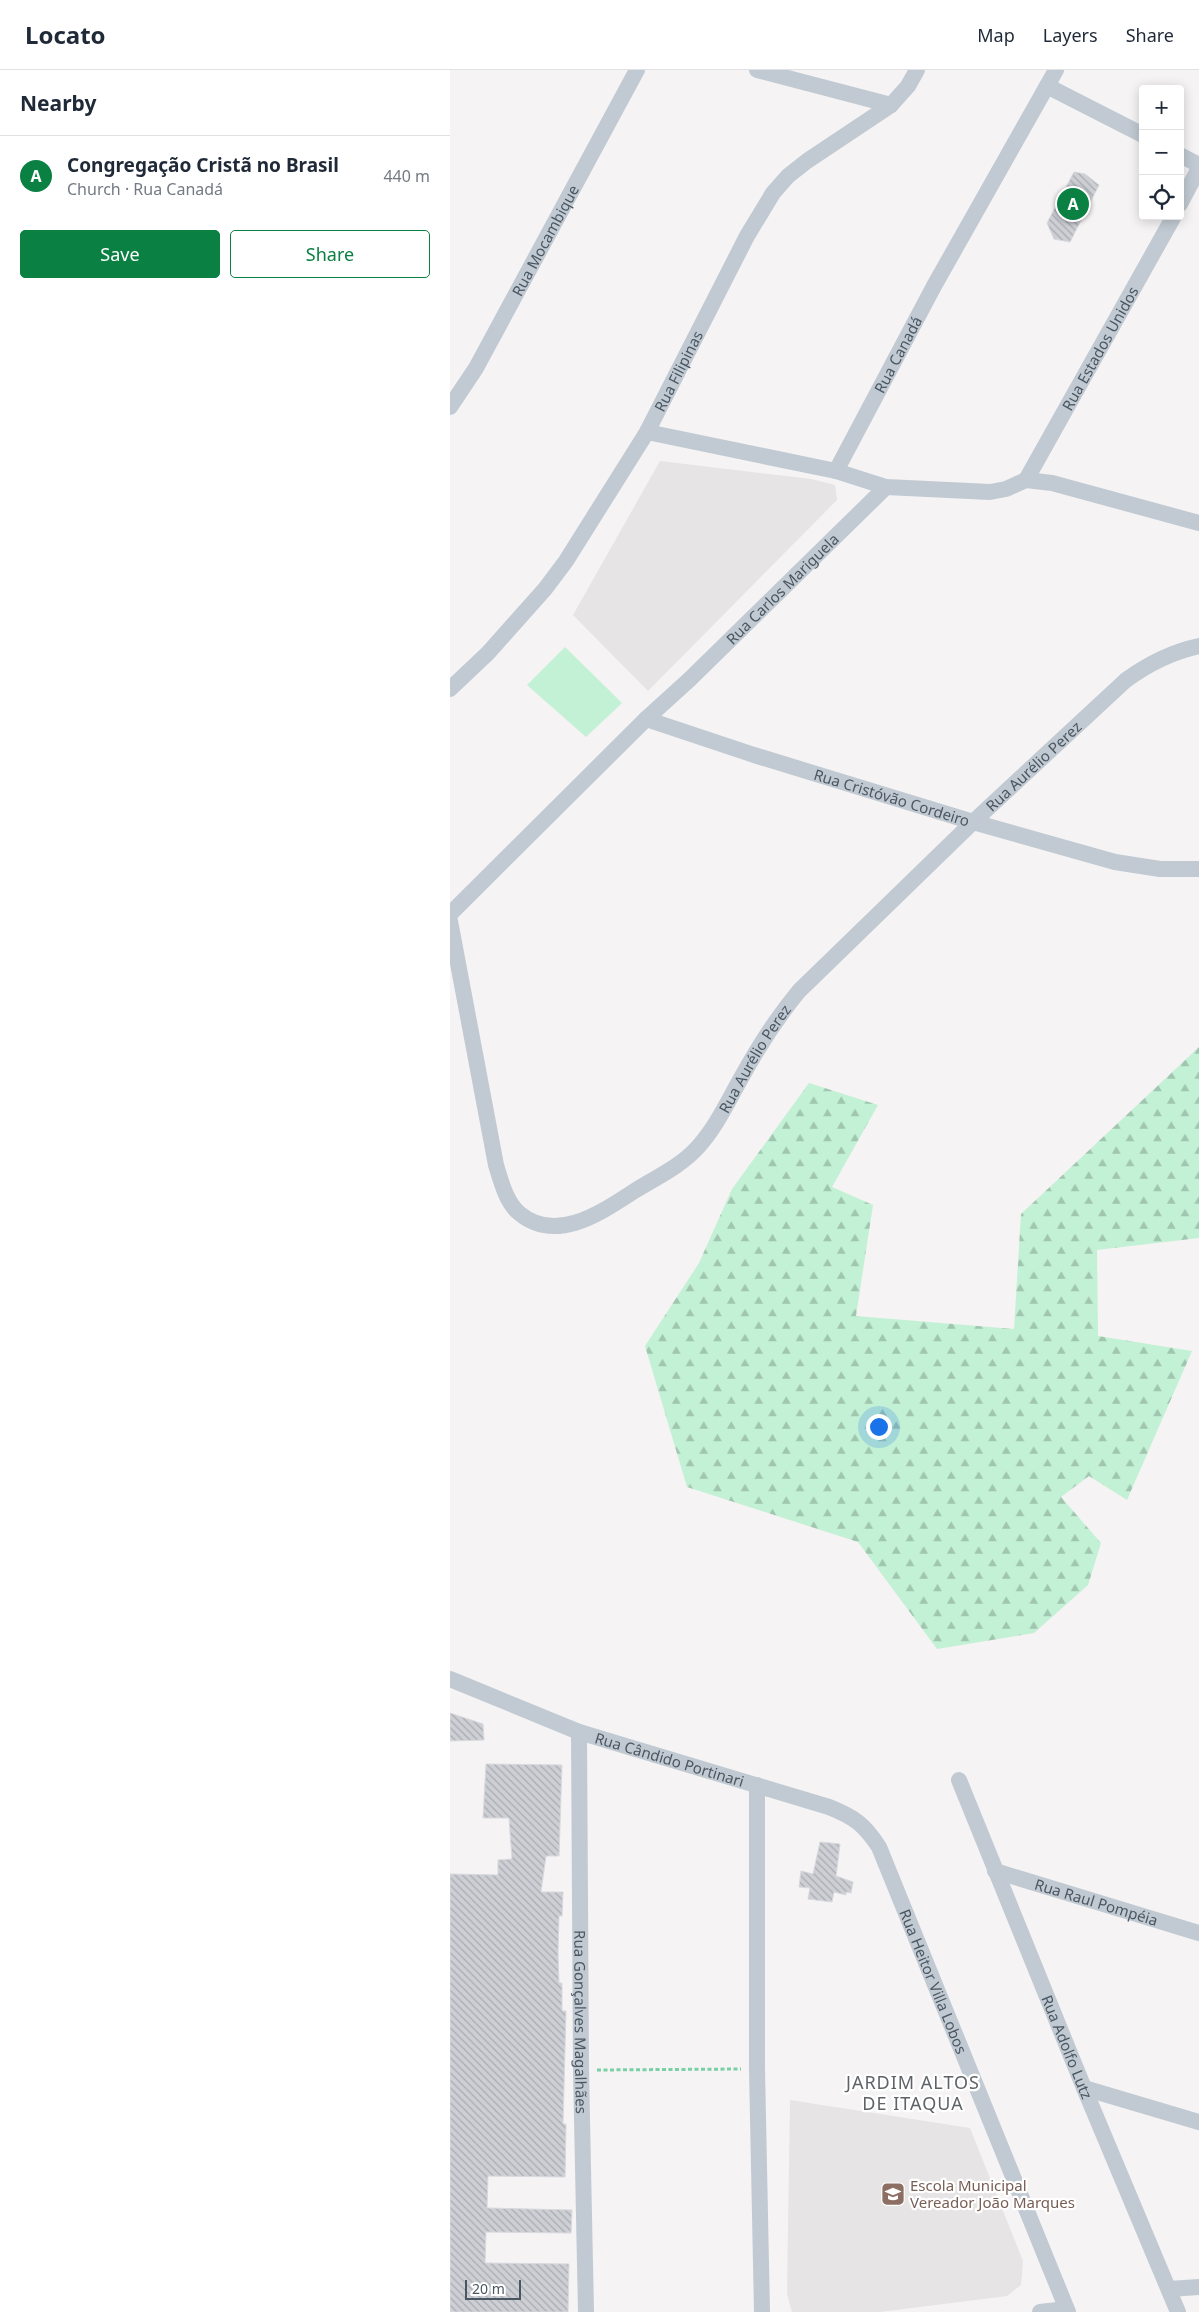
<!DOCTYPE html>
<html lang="en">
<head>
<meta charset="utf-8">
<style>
  body { margin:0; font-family:"Noto Sans",sans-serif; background:#f6f6f7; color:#1f2937 }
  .controls { position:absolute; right:15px; top:15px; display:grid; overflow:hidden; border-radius:5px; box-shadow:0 2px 12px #0003 }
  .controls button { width:45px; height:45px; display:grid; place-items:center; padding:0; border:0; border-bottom:1px solid #e0e1e3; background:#fff; color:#1f2937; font:25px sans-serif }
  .scale { position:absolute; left:15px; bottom:12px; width:56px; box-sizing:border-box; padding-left:5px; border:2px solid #4a5661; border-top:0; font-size:14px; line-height:18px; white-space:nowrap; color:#4a5661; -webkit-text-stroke:4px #fff; paint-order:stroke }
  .you { position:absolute; left:428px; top:1356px; width:18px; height:18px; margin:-12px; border:4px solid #fff; border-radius:50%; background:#1a73e8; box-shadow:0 0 0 8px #1a73e833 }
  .badge { display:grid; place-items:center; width:32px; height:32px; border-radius:50%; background:#0b8043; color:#fff; font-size:16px; font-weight:700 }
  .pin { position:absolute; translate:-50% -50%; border:2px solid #fff; box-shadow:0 1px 5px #0006 }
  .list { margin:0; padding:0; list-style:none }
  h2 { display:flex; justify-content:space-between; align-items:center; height:65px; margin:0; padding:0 20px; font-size:21px }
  h2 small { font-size:16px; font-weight:400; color:#747a83 }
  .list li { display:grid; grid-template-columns:32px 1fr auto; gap:15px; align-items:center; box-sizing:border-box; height:80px; padding:0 20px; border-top:1px solid #e0e1e3 }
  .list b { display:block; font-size:19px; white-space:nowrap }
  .list p { margin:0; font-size:16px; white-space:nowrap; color:#747a83 }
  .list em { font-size:16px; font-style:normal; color:#747a83 }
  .actions { display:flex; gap:10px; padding:15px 20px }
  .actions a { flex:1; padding:11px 0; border:1px solid #0b8043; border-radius:5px; text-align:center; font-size:18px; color:#0b8043 }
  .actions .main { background:#0b8043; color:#fff }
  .icon { flex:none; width:28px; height:28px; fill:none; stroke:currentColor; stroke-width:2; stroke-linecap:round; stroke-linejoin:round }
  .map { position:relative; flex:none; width:749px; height:2242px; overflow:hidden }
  header { display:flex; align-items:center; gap:30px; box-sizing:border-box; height:70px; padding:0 25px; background:#fff; border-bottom:1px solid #e0e1e3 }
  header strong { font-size:24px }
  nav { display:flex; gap:28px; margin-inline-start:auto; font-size:18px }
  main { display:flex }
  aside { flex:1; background:#fff }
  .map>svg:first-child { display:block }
  .education { fill:#e6e4e5 }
  .forest { fill:url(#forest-firs) }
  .pitch { fill:#c3f1d5 }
  .building { fill:url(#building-back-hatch); stroke:#d7d9de }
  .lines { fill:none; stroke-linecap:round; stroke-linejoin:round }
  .path { stroke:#7ad0a6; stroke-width:3; stroke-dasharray:4 2.5; stroke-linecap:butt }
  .minor { stroke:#c1cad2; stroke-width:16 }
  .labels { text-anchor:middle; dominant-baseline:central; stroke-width:4.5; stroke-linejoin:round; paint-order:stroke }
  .street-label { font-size:15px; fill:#4a5661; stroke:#fff }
  .education-label { font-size:15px; fill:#785e54; stroke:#fff; text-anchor:start }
  .quarter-label { font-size:18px; letter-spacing:1px; fill:#5f6368; stroke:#fff }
</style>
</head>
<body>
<header>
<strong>Locato</strong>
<nav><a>Map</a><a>Layers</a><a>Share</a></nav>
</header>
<main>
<aside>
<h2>Nearby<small></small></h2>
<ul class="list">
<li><span class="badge">A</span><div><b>Congregação Cristã no Brasil</b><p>Church · Rua Canadá</p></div><em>440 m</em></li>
</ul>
<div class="actions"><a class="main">Save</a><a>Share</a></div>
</aside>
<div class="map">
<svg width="749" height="2242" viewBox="0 0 749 2242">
  <defs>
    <pattern id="forest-firs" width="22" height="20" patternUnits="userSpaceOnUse" patternTransform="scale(1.25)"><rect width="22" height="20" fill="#c3f1d5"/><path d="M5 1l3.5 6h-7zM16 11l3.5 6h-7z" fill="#a0c6b0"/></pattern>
    <pattern id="building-back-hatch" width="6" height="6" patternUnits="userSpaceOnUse" patternTransform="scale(1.25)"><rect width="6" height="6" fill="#cdcfd5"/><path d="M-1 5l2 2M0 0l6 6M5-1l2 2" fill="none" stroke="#a8abb0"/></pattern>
  </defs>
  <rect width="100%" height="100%" fill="#f5f3f3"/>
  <g class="education">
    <path d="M210,391L361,409L385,415L387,430L198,621L123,545Z"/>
    <path d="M340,2030L520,2058L573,2191L571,2215L557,2226L430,2242H342L337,2224Z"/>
  </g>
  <path class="forest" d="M749,977V1168L647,1180L648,1266L742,1281L677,1430L639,1406L611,1427L651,1473L638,1515L584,1563L487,1579L408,1472L237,1417L195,1276L249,1193L282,1119L359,1013L428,1035L382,1117L423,1135L406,1246L564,1259L571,1144Z"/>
  <path class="pitch" d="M115,577L172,633L136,667L77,615Z"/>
  <g class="building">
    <path d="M624,102L635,104L649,115L620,172L604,169L597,153Z"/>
    <path d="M0,1643L33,1654L34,1670L0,1671Z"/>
    <path d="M36,1694L112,1695L109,1786H96L91,1822H113L112,1846H109L108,1884L109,1913H112V1941H116L113,2054H116L115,2107L38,2106L37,2138L122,2140L121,2163L36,2162L35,2193L119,2194L118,2242H0V1804L48,1805V1790L62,1789L59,1748H33Z"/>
    <path d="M370,1772L390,1774L386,1806L403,1812L401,1823L396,1822V1825L384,1822L382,1832L358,1829L360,1818L349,1817L351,1801L363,1804Z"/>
  </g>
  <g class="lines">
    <path class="path" d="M147,2000L291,1999"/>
    <g class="minor">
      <path d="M307,0L441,35"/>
      <path d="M597,16L693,65"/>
      <path d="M730,85L749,95"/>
      <path d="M730,134L749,98"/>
      <path id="s1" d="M0,337L26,298L187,0"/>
      <path d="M197,362L386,401L436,417L540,422L556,419L576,410L602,413L749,453"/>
      <path id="s2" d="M386,401L484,216L606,0"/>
      <path id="s3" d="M576,410L724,146"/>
      <path id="s4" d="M0,619L38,583L95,519L116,491L197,362L297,166L323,123L338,106L357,91L441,35L458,16L467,0"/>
      <path id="s5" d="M196,649L304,685L523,752L665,792L710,799H749"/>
      <path id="s6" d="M0,844L196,649L240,609L436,417"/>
      <path id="s7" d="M0,851L46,1095C51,1111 56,1132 69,1143C107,1175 153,1141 186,1120C207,1107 231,1096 248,1077C266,1057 277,1033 290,1010C308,977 325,950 349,921L523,752L676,610C698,594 721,582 749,576"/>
      <path id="s8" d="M0,1609L129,1662L379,1737C404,1747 414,1754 429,1777L618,2242"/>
      <path id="s9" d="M129,1662L131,2000L136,2242"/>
      <path id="s10" d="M509,1710L634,2018L728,2242"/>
      <path d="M307,1715V1999L312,2242"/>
      <path id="s11" d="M545,1801L749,1863"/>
      <path d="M634,2018L749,2052"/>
      <path d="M719,2219L749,2217"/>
      <path d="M590,2242L616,2239"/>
    </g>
  </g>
  <defs>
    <g id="school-square" transform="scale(1.25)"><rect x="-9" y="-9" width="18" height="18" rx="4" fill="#8d6e63" stroke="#fff"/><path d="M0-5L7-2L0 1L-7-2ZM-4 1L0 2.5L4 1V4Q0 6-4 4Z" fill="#fff"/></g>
  </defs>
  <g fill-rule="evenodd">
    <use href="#school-square" x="443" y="2124"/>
  </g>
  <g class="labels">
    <g class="street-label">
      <text stroke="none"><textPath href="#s1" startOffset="192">Rua Mocambique</textPath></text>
      <text stroke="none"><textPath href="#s3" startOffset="151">Rua Estados Unidos</textPath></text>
      <text stroke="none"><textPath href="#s2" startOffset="132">Rua Canadá</textPath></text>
      <text stroke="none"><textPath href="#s4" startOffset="394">Rua Filipinas</textPath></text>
      <text stroke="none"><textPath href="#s6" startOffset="465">Rua Carlos Mariguela</textPath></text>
      <text stroke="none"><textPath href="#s7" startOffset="1018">Rua Aurélio Perez</textPath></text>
      <text stroke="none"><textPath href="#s5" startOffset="258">Rua Cristóvão Cordeiro</textPath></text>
      <text stroke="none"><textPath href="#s7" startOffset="612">Rua Aurélio Perez</textPath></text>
      <text stroke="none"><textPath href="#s8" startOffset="234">Rua Cândido Portinari</textPath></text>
      <text stroke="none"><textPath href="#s11" startOffset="106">Rua Raul Pompéia</textPath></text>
      <text stroke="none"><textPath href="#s8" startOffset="611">Rua Heitor Villa Lobos</textPath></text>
      <text stroke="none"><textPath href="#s9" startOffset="290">Rua Gonçalves Magalhães</textPath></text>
      <text stroke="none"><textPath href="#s10" startOffset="288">Rua Adolfo Lutz</textPath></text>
    </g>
    <g class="education-label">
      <text x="460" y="2115">Escola Municipal<tspan x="460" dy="17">Vereador João Marques</tspan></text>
    </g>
    <g class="quarter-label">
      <text x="463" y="2012">JARDIM ALTOS<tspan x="463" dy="21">DE ITAQUA</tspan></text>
    </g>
  </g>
</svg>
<div class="controls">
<button>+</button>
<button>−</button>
<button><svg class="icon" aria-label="locate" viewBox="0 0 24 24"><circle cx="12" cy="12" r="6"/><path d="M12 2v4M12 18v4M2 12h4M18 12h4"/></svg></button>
</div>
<div class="scale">20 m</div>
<div class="you"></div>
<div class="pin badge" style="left:623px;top:134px">A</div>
</div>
</main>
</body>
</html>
